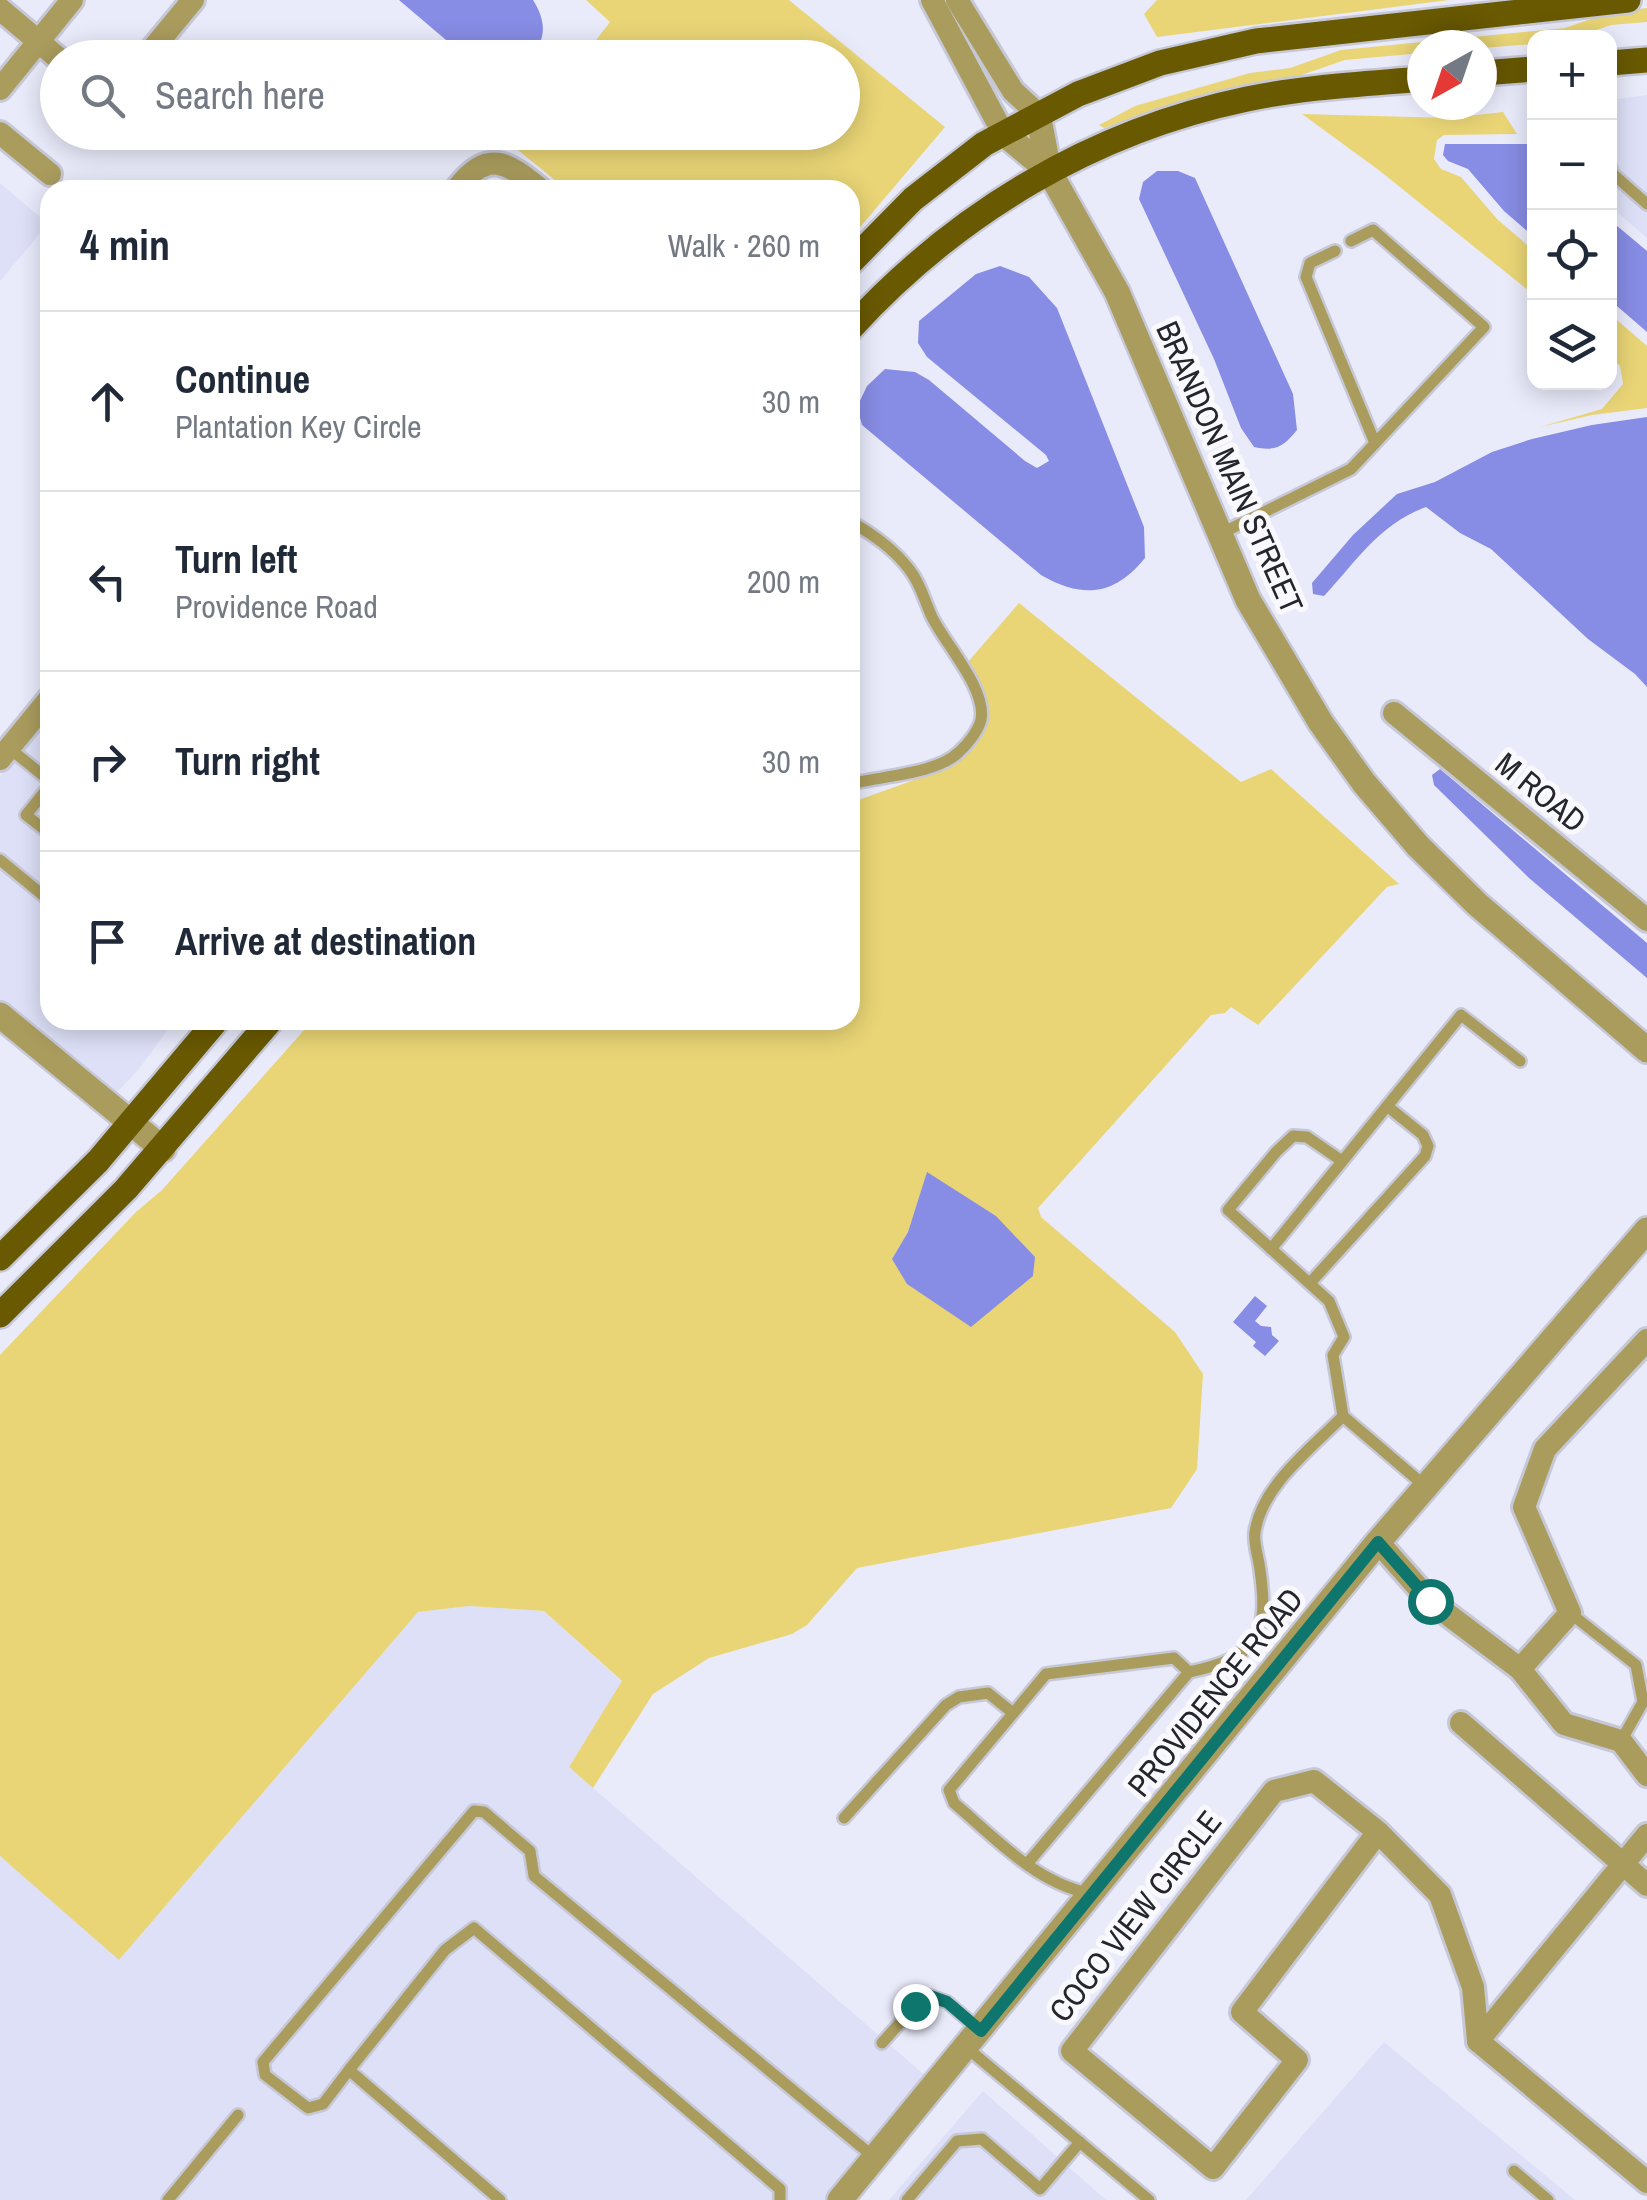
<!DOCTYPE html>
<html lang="en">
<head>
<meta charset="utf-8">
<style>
  body { margin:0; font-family:"Archivo Narrow",sans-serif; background:#f2f2f3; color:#1f2937 }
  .controls { position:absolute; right:30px; top:30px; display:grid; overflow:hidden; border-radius:20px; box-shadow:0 5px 25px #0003 }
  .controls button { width:90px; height:90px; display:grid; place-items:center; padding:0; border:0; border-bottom:2px solid #e0e1e3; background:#fff; color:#1f2937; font:50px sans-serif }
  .compass { position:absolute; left:1407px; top:30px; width:90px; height:90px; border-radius:50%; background:#fff; box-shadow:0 5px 25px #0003; rotate:220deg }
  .stop { position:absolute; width:30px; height:30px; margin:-22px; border:8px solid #0f766e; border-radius:50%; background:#fff }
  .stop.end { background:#0f766e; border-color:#fff; box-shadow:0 2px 10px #0008 }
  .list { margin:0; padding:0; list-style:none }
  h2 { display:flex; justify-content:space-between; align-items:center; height:130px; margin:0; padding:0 40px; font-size:42px }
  h2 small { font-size:32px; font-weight:400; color:#747a83 }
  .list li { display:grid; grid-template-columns:65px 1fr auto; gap:30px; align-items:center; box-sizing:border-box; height:180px; padding:0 40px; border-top:2px solid #e0e1e3 }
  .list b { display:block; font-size:38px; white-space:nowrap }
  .list p { margin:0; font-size:32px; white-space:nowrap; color:#747a83 }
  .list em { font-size:32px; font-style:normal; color:#747a83 }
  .icon { flex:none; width:55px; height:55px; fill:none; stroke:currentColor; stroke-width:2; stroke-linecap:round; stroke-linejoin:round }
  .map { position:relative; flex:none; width:1647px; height:2200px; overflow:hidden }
  .search { position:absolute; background:#fff; box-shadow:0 5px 25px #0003; left:40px; top:40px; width:820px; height:110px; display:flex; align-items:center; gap:25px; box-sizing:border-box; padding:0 35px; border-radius:55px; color:#747a83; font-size:38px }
  .panel { position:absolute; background:#fff; box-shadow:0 5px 25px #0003; left:40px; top:180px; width:820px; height:850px; border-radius:30px }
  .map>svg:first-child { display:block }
  .built { fill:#dde0f7 }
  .green { fill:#e9d576; fill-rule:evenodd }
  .water { fill:#878ce4 }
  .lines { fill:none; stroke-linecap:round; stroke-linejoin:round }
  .service-casing { stroke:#c6c8d6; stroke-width:16 }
  .minor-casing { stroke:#c6c8d6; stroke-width:28 }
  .tertiary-casing { stroke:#c6c8d6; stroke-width:30 }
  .primary-casing { stroke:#c6c8d6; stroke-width:30 }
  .service { stroke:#aa9c5d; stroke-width:11 }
  .minor { stroke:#aa9c5d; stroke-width:22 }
  .tertiary { stroke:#aa9c5d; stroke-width:25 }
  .primary { stroke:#695900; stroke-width:25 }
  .route { stroke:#0f766e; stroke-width:12 }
  .labels { text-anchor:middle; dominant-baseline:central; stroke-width:10; stroke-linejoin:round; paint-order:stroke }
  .street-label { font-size:32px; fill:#25262c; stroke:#f9f9fd }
</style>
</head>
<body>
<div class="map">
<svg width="1647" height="2200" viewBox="0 0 1647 2200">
  <rect width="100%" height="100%" fill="#e9ebfb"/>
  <g class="built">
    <path d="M1647,95V238L1610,206V100Z"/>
    <path d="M0,183L48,224L0,281Z"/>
    <path d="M50,715V1020H175L138,1070L115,1094L0,999V776Z"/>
    <path d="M469,1606L544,1611L622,1682L569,1767L928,2078L826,2200H0V1856L120,1959L418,1612Z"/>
    <path d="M1384,2042L1575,2200H1246Z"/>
    <path d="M983,2091L1106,2200H889Z"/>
  </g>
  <g class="green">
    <path d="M586,0H789L945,127L850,239V190H567L513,146L524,133L842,132V58L583,57L610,22Z"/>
    <path d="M1157,0H1449L1157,37L1144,14Z"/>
    <path d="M1647,8V22L1611,25L1577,37L1534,38V44L1482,48V45H1422V53L1345,60L1293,78L1259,82L1185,101L1104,128L1099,125L1135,106L1250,73L1290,68L1341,50L1565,28L1611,12Z"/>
    <path d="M1503,112L1517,134L1444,135L1437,140L1434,159L1441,169L1461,177L1497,219L1534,251V295L1380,171L1302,114L1450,118Z"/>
    <path d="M1610,314L1647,346V408L1592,415L1540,427L1602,409L1623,384L1620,366L1610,356Z"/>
    <path d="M1019,603L1241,782L1271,769L1399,884L1387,887L1258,1025L1231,1007L1225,1013L1211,1015L1038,1208L1041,1217L1175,1332L1203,1374L1197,1469L1171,1508L857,1568L807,1625L792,1634L709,1658L653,1694L593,1788L569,1767L622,1681L544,1611L469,1606L418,1612L119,1960L0,1856V1355L136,1212L162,1190L313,1020H850V803L928,775L956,752L985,717L967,663ZM927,1173L996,1216L892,1259L908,1232Z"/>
  </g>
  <g class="water">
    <path d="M399,0H533C546,21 547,38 531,57H466Z"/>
    <path d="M1445,144H1534V237L1504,211L1468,169L1448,161L1443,155Z"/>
    <path d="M1157,171H1178L1195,178L1293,394L1297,430C1284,446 1276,452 1254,447L1241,428L1214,359L1139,199L1143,182Z"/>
    <path d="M1610,220L1647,251V332L1610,300Z"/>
    <path d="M1000,266L1029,277L1057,308L1144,527L1145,558C1114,596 1083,599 1041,575L862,425L857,407L867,386L885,369L915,372L929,380L1025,461L1037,468L1049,461L1046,455L927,357L918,343L919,321L976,274Z"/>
    <path d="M1647,417V687L1635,674L1588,639L1491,549L1460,533L1426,507C1379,524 1356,562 1324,596L1313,594L1312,583L1353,535L1397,494L1435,482L1492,452L1532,439L1592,425Z"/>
    <path d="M1440,769L1647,943V978L1529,878L1434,785L1432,775Z"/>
    <path d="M927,1172L996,1216L1035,1257L1033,1276L971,1327L907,1284L892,1259L908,1232Z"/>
    <path d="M1255,1296L1267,1306L1255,1321L1261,1326L1271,1327L1272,1335L1279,1341L1265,1356L1253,1346L1256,1342L1233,1322Z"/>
  </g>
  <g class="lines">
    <g class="service-casing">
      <g id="service">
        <path d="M1610,166L1613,174L1647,204"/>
        <path d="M1335,251L1310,263L1306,277L1375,443"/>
        <path d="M850,521C872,534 893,548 909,569C921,584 924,600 932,617C945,644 987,689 981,720C978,731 968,744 959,752C937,774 881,776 850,784"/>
        <path d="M1218,535L1351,469L1484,327L1373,230L1351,241"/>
        <path d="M9,748L50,781"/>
        <path d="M50,785L26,815L50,834"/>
        <path d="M0,860L50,901"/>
        <path d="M1342,1161L1307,1137L1293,1136L1276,1152L1228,1210L1329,1301L1344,1337L1333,1355L1343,1416"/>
        <path d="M1271,1249L1461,1015L1520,1061"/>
        <path d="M1310,1283L1425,1156L1428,1146L1423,1135L1387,1106"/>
        <path d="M1570,1613L1636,1665L1643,1702L1621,1741"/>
        <path d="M1189,1672C1255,1658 1270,1638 1260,1570C1259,1559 1253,1543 1255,1532C1262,1485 1312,1448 1343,1416L1426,1487"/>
        <path d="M844,1818L946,1705L959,1697L988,1693L1013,1713"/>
        <path d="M1027,1864L1189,1672L1174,1658L1046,1674L949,1790L954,1803C994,1837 1035,1882 1088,1893"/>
        <path d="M882,2043L915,2006L930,1996L947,2002L981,2031"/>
        <path d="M967,2048L1149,2200"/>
        <path d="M349,2070L445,1950L474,1928L780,2189V2200"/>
        <path d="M1514,2171L1548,2200"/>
        <path d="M168,2200L238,2115"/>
        <path d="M500,2200L349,2070L323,2104L308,2108L265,2075L263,2062L474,1811L484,1812L530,1851L534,1876L875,2158"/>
        <path d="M907,2200L957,2141L982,2139L1040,2189L1080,2142"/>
      </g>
    </g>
    <g class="minor-casing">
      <g id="minor">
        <path d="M932,0L1003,133"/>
        <path d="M957,0L1013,91L1038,114"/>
        <path d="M0,9L58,58"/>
        <path d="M145,58L193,0"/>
        <path d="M0,89L72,0"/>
        <path d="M0,133L50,174"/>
        <path d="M456,190C488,148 507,162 541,190"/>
        <path d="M1394,713L1647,920"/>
        <path d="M0,759L50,698"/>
        <path d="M1378,1542L1430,1601L1520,1669L1564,1724L1621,1741L1647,1775"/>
        <path d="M1520,1669L1570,1613L1524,1507L1545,1449L1647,1340"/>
        <path d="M1461,1723L1647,1885"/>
        <path d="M1378,1832L1242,2012L1297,2060L1213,2168L1072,2051L1274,1791L1314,1781L1378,1832L1440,1895L1473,1987L1478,2041L1647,2182"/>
        <path d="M1478,2041L1647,1835"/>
      </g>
    </g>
    <g class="tertiary-casing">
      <g id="tertiary">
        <path d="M1038,114L1049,171"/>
        <path d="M1003,133L1049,171L1117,292L1248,600L1321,723L1364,783L1418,846L1477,904L1647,1050"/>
        <path d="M0,1015L163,1149"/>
        <path d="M840,2200L1378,1542L1647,1230"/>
      </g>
    </g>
    <g class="primary-casing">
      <g id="primary">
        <path d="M1610,63L1647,60"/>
        <path d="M1482,73L1534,69"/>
        <path d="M850,263L913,199L984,144L1078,94L1160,63L1256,41L1628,0"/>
        <path d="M850,329C956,213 1093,131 1247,99C1304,87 1364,84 1422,79"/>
        <path d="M0,1258L98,1161L217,1020"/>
        <path d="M0,1315L126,1189L271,1020"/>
      </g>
    </g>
    <use href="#service" class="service"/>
    <use href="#minor" class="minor"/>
    <use href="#tertiary" class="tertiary"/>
    <use href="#primary" class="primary"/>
  </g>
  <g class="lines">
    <path class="route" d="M915,2006L930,1996L947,2002L981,2031L1378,1542L1430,1601"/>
  </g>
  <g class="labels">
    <g class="street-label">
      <text transform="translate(1230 467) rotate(66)">BRANDON MAIN STREET</text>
      <text transform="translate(1541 792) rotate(39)">M ROAD</text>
      <text transform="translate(1215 1692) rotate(-51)">PROVIDENCE ROAD</text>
      <text transform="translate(1135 1916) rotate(-52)">COCO VIEW CIRCLE</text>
    </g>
  </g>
</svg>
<div class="controls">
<button>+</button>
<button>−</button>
<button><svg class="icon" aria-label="locate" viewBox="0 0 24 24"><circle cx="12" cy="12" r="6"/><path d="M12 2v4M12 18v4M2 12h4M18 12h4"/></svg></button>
<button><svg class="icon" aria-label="layers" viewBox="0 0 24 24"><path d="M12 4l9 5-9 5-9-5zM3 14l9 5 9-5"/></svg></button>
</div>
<svg class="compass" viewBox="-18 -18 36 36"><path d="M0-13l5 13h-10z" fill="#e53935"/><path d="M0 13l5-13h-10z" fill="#747a83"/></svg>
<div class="stop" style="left:1430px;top:1601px"></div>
<div class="stop end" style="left:915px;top:2006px"></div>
<div class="search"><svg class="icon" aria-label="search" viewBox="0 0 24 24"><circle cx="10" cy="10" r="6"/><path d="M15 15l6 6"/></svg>Search here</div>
<section class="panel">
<h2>4 min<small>Walk · 260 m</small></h2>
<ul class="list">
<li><svg class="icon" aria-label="ahead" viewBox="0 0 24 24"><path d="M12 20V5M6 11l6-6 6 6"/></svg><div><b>Continue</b><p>Plantation Key Circle</p></div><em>30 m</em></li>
<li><svg class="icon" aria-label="left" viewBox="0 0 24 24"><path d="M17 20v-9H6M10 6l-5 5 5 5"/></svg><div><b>Turn left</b><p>Providence Road</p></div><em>200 m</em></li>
<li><svg class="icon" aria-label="right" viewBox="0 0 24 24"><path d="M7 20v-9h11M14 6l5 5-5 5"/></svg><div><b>Turn right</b></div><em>30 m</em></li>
<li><svg class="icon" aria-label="arrive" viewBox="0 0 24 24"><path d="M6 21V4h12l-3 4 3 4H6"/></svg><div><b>Arrive at destination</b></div></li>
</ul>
</section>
</div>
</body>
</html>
